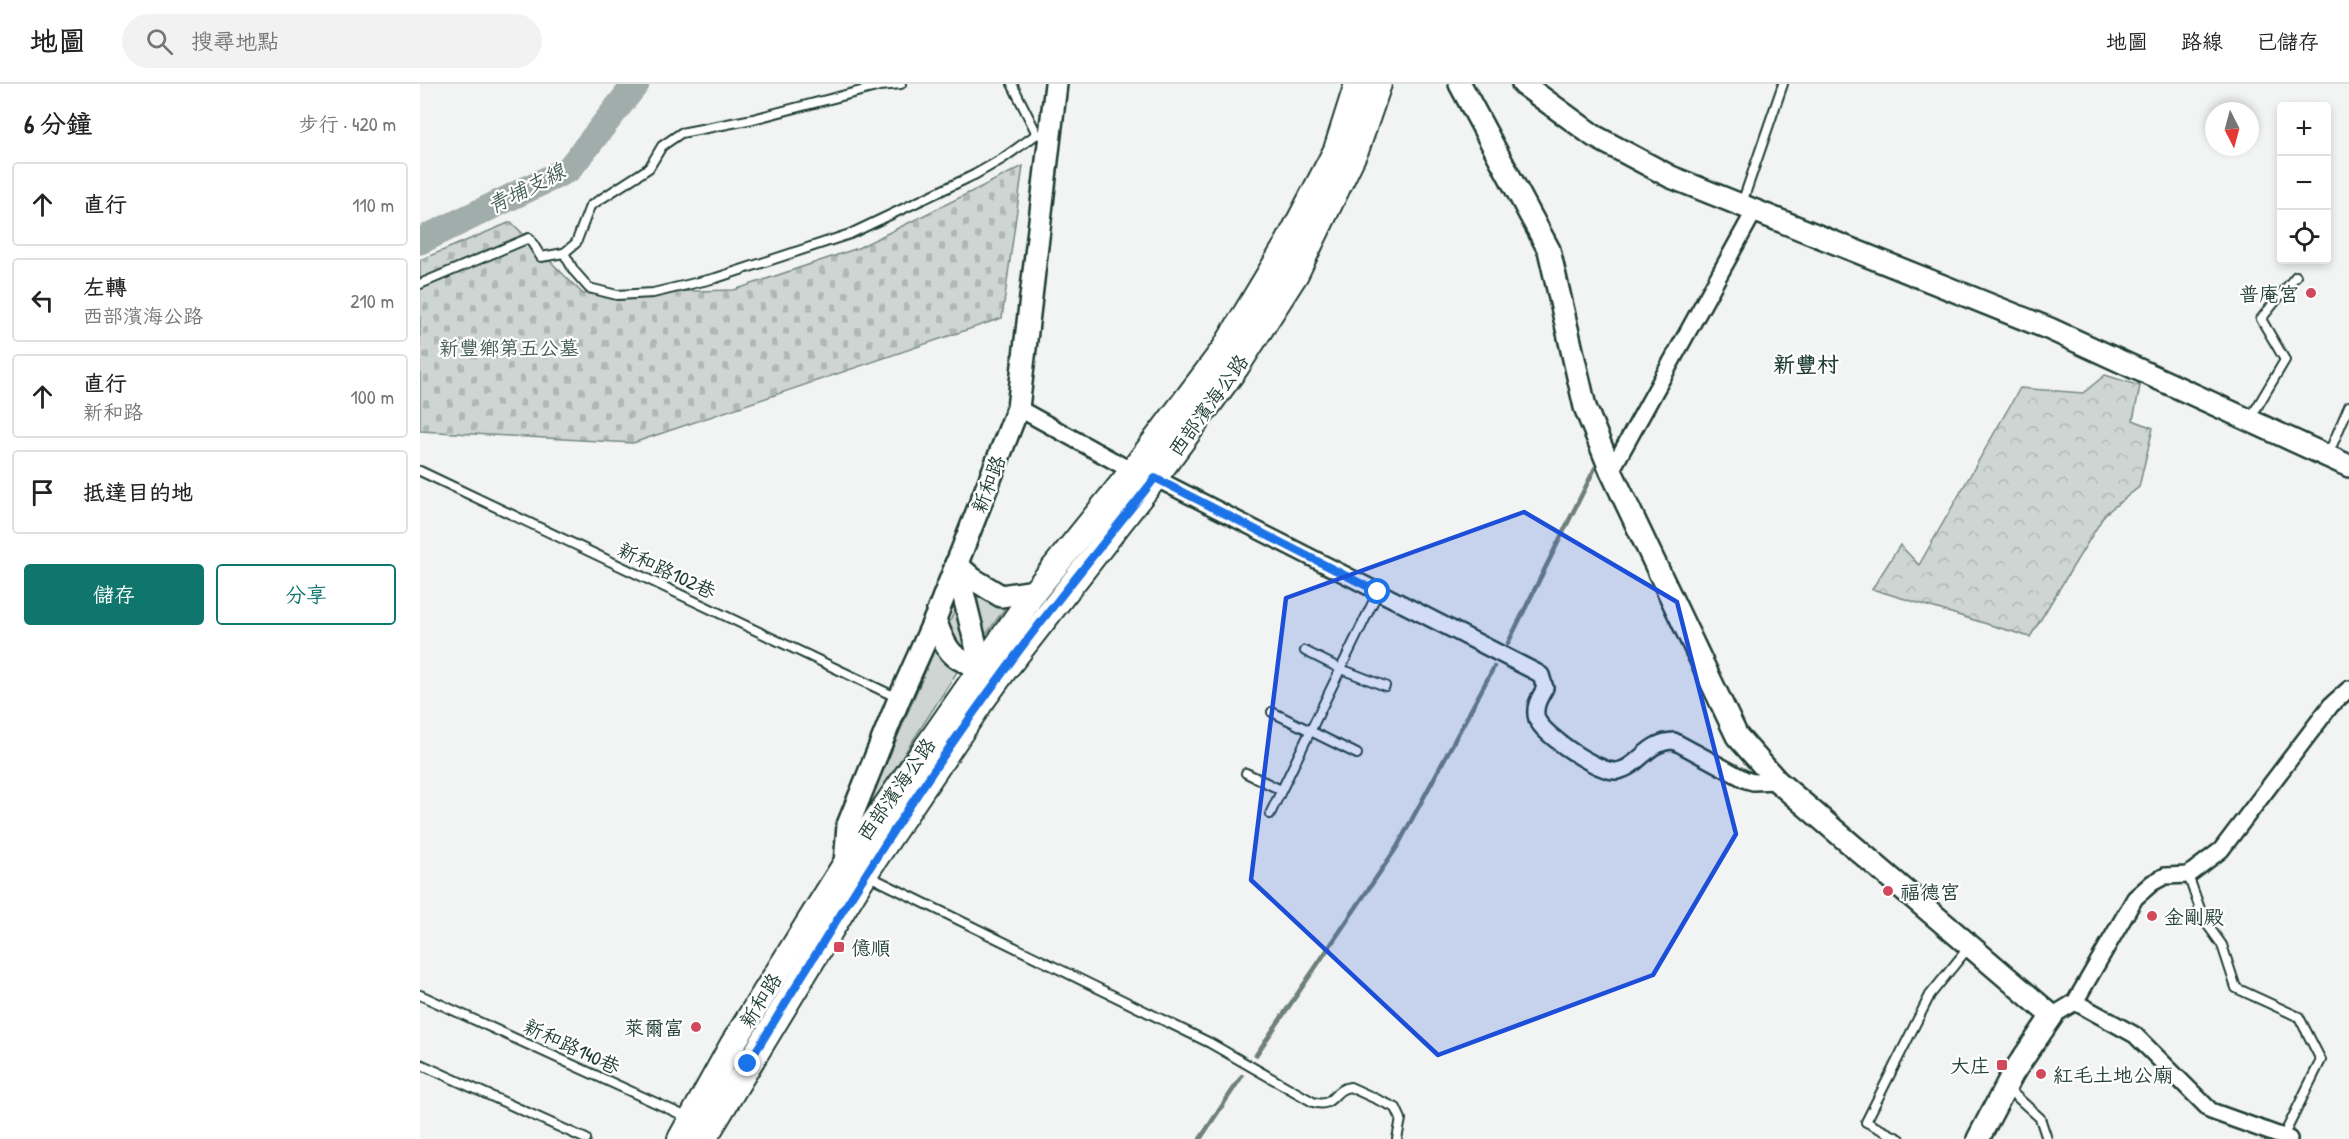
<!DOCTYPE html>
<html lang="zh-TW">
<head>
<meta charset="utf-8">
<style>
  body { margin:0; font-family:"Patrick Hand","LXGW WenKai TC",sans-serif; background:#f2f2f2; color:#222 }
  .controls { position:absolute; right:18px; top:18px; display:grid; overflow:hidden; border-radius:6px; box-shadow:0 3px 9px #0003 }
  .controls button { width:54px; height:54px; display:grid; place-items:center; padding:0; border:0; border-bottom:2px solid #e0e0e0; background:#fff; color:#222; font:30px sans-serif }
  .compass { position:absolute; left:1785px; top:18px; width:54px; height:54px; border-radius:50%; background:#fff; box-shadow:0 3px 9px #0003; rotate:174deg }
  .stop { position:absolute; width:18px; height:18px; margin:-14px; border:4px solid #1a73e8; border-radius:50%; background:#fff }
  .stop.end { background:#1a73e8; border-color:#fff; box-shadow:0 2px 6px #0008 }
  .list { margin:0; padding:0; list-style:none }
  h2 { display:flex; justify-content:space-between; align-items:center; height:78px; margin:0; padding:0 24px; font-size:26px }
  h2 small { font-size:20px; font-weight:400; color:#767676 }
  .list li { display:grid; grid-template-columns:39px 1fr auto; gap:18px; align-items:center; box-sizing:border-box; height:84px; margin:0 12px 12px; padding:0 12px; border:2px solid #e0e0e0; border-radius:6px }
  .list b { display:block; font-size:22px; white-space:nowrap }
  .list p { margin:0; font-size:20px; white-space:nowrap; color:#767676 }
  .list em { font-size:20px; font-style:normal; color:#767676 }
  .actions { display:flex; gap:12px; padding:18px 24px }
  .actions a { flex:1; padding:14px 0; border:2px solid #0f766e; border-radius:6px; text-align:center; font-size:21px; color:#0f766e }
  .actions .main { background:#0f766e; color:#fff }
  .icon { flex:none; width:33px; height:33px; fill:none; stroke:currentColor; stroke-width:2; stroke-linecap:round; stroke-linejoin:round }
  .map { position:relative; flex:none; width:1929px; height:1055px; overflow:hidden }
  header { display:flex; align-items:center; gap:36px; box-sizing:border-box; height:84px; padding:0 30px; background:#fff; border-bottom:2px solid #e0e0e0 }
  header strong { font-size:28px }
  nav { display:flex; gap:33px; margin-inline-start:auto; font-size:21px }
  .search { width:420px; height:54px; background:#f2f2f2; display:flex; align-items:center; gap:15px; box-sizing:border-box; padding:0 21px; border-radius:33px; color:#767676; font-size:22px }
  main { display:flex }
  aside { flex:1; background:#fff }
  .map>svg:first-child { display:block }
  .green { fill:#ced5d3; stroke:#768984; stroke-width:1.5 }
  .forest { fill:url(#forest-crowns); stroke:#768984; stroke-width:1.5 }
  .cemetery { fill:url(#cemetery-stones); stroke:#768984; stroke-width:1.5 }
  .lines { fill:none; stroke-linecap:round; stroke-linejoin:round }
  .stream { stroke:#6d807b; stroke-width:4.5 }
  .river { stroke:#a1adaa; stroke-width:27 }
  .lane-casing { stroke:#1f3d34; stroke-width:12 }
  .street-casing { stroke:#1f3d34; stroke-width:20 }
  .secondary-casing { stroke:#1f3d34; stroke-width:26 }
  .primary-casing { stroke:#1f3d34; stroke-width:28 }
  .lane { stroke:#fff; stroke-width:8 }
  .street { stroke:#fff; stroke-width:15 }
  .secondary { stroke:#fff; stroke-width:21 }
  .primary { stroke:#fff; stroke-width:24 }
  .route { stroke:#1a73e8; stroke-width:8 }
  .marked { fill:#1d4ed8; fill-opacity:0.2; stroke:#1d4ed8; stroke-width:4.5; stroke-linejoin:round }
  .poi-dot { fill:#d1495b; stroke:#fff; stroke-width:2 }
  .labels { text-anchor:middle; dominant-baseline:central; stroke-width:4.5; stroke-linejoin:round; paint-order:stroke }
  .poi-label { font-size:20px; fill:#1f3d34; stroke:#fff; text-anchor:start }
  .park-label { font-size:20px; fill:#425b54; stroke:#fff }
  .street-label { font-size:20px; fill:#1f3d34; stroke:#fff }
  .water-label { font-size:21px; font-style:italic; fill:#465f57; stroke:#fff }
  .quarter-label { font-size:22px; font-weight:bold; fill:#1f3d34; stroke:#fff }
</style>
</head>
<body>
<header>
<strong>地圖</strong>
<div class="search"><svg class="icon" aria-label="search" viewBox="0 0 24 24"><circle cx="10" cy="10" r="6"/><path d="M15 15l6 6"/></svg>搜尋地點</div>
<nav><a>地圖</a><a>路線</a><a>已儲存</a></nav>
</header>
<main>
<aside>
<h2>6 分鐘<small>步行 · 420 m</small></h2>
<ul class="list">
<li><svg class="icon" aria-label="ahead" viewBox="0 0 24 24"><path d="M12 20V5M6 11l6-6 6 6"/></svg><div><b>直行</b></div><em>110 m</em></li>
<li><svg class="icon" aria-label="left" viewBox="0 0 24 24"><path d="M17 20v-9H6M10 6l-5 5 5 5"/></svg><div><b>左轉</b><p>西部濱海公路</p></div><em>210 m</em></li>
<li><svg class="icon" aria-label="ahead" viewBox="0 0 24 24"><path d="M12 20V5M6 11l6-6 6 6"/></svg><div><b>直行</b><p>新和路</p></div><em>100 m</em></li>
<li><svg class="icon" aria-label="arrive" viewBox="0 0 24 24"><path d="M6 21V4h12l-3 4 3 4H6"/></svg><div><b>抵達目的地</b></div></li>
</ul>
<div class="actions"><a class="main">儲存</a><a>分享</a></div>
</aside>
<div class="map">
<svg width="1929" height="1055" viewBox="0 0 1929 1055">
  <defs>
    <pattern id="forest-crowns" width="20" height="18" patternUnits="userSpaceOnUse" patternTransform="scale(1.5)"><rect width="20" height="18" fill="#ced5d3"/><path d="M2 6a3 3 0 1 1 6 0M12 15a3 3 0 1 1 6 0" fill="none" stroke="#b0b8b6"/></pattern>
    <pattern id="cemetery-stones" width="16" height="16" patternUnits="userSpaceOnUse" patternTransform="scale(1.5)"><rect width="16" height="16" fill="#ced5d3"/><path d="M2 7V4a2 2 0 0 1 4 0v3zM10 15v-3a2 2 0 0 1 4 0v3z" fill="#b0b8b6"/></pattern>
  </defs>
  <rect width="100%" height="100%" fill="#f2f3f3"/>
  <filter id="ink" filterUnits="userSpaceOnUse"><feTurbulence type="fractalNoise" baseFrequency=".0167" numOctaves="2"/><feDisplacementMap in="SourceGraphic" scale="12" xChannelSelector="R" yChannelSelector="G"/><feConvolveMatrix kernelMatrix="1 2 1 2 8 2 1 2 1" color-interpolation-filters="sRGB"/></filter>
  <g filter="url(#ink)">
    <g class="green">
      <path d="M554,508L588,520L563,555Z"/>
      <path d="M539,517L551,572C538,564 534,554 529,539Z"/>
      <path d="M517,560L537,588L443,734Z"/>
    </g>
    <path class="forest" d="M1685,291L1720,302L1713,336L1733,344L1719,403L1685,430L1610,553L1452,505L1480,461L1499,481L1600,304L1663,309Z"/>
    <path class="cemetery" d="M603,82L582,234L213,359L0,347V176L91,138L163,210L314,206L438,164Z"/>
    <g class="lines">
      <g class="stream">
        <path d="M1088,559L1175,384"/>
        <path d="M836,971L977,763L1074,583"/>
        <path d="M780,1055L822,992"/>
      </g>
      <path class="river" d="M0,157L149,85L216,0"/>
      <g class="lane-casing">
        <g id="lane">
          <path d="M1322,119L1363,0"/>
          <path d="M144,169L156,159L170,122L229,84L242,62L261,49L333,35L460,2L481,0"/>
          <path d="M0,200L109,154L121,173L144,169L154,187L169,204L197,211L233,209L296,194L430,150L554,91L582,75L617,50L592,0"/>
          <path d="M1830,335L1865,276L1841,235L1876,192"/>
          <path d="M1908,371L1929,322"/>
          <path d="M0,387L478,614"/>
          <path d="M885,567L921,585L965,602"/>
          <path d="M852,628L937,670"/>
          <path d="M826,689L861,706"/>
          <path d="M850,730L958,508"/>
          <path d="M1768,791L1784,836L1802,861L1816,904L1879,933L1901,976L1863,1053"/>
          <path d="M449,792L790,959L893,1018C914,1025 912,1005 930,1003L976,1024L981,1035L977,1055"/>
          <path d="M0,911L269,1034"/>
          <path d="M0,980L166,1055"/>
          <path d="M1587,1004L1620,1034L1627,1055"/>
          <path d="M1480,1055L1446,1038L1510,911L1549,863"/>
        </g>
      </g>
      <g class="street-casing">
        <g id="street">
          <path d="M598,324L712,387L735,394L1116,588L1121,591L1125,604C1120,613 1113,623 1117,635C1123,651 1179,689 1197,687C1218,684 1227,657 1254,657L1326,696L1333,698L1357,697"/>
          <path d="M1191,387L1335,126"/>
          <path d="M1655,918L1715,951L1791,1027L1869,1055"/>
          <path d="M1632,932L1655,918L1715,814L1732,799L1745,792L1768,791L1801,766L1911,621L1929,605"/>
        </g>
      </g>
      <g class="secondary-casing">
        <g id="secondary">
          <path d="M1040,0L1129,166L1165,323L1191,387L1317,652L1357,697L1632,932L1593,989L1558,1055"/>
          <path d="M1103,0L1174,52L1251,93L1630,245L1929,382"/>
          <path d="M536,480L561,582V596"/>
          <path d="M536,480L553,495L581,512L615,507"/>
          <path d="M515,535C528,574 535,577 573,585"/>
          <path d="M427,781L425,780L428,741L479,615L515,535L598,324L636,0"/>
        </g>
      </g>
      <g class="primary-casing">
        <g id="primary">
          <path d="M260,1055L312,961L425,780L615,507L712,387L804,265L867,160L916,66L937,0"/>
          <path d="M284,1055L445,790L560,620L584,587L735,394L816,284L876,190L937,64L959,0"/>
        </g>
      </g>
      <use href="#lane" class="lane"/>
      <use href="#street" class="street"/>
      <use href="#secondary" class="secondary"/>
      <use href="#primary" class="primary"/>
    </g>
  </g>
  <g class="lines" filter="url(#ink)">
    <path class="route" d="M328,980C410,847 491,712 584,587C632,521 685,458 735,394L958,508"/>
  </g>
  <path class="marked" d="M1104,428L1257,518L1316,750L1233,891L1018,971L831,796L866,514Z"/>
  <g class="poi-dot">
    <circle cx="1891" cy="209" r="6"/>
    <circle cx="1468" cy="807" r="6"/>
    <circle cx="1732" cy="832" r="6"/>
    <rect x="413" y="857" width="12" height="12" rx="3"/>
    <circle cx="276" cy="943" r="6"/>
    <rect x="1576" y="975" width="12" height="12" rx="3"/>
    <circle cx="1621" cy="990" r="6"/>
  </g>
  <g class="labels">
    <g class="poi-label">
      <text x="1879" y="209" text-anchor="end">普庵宫</text>
      <text x="1480" y="807">福德宮</text>
      <text x="1744" y="832">金剛殿</text>
      <text x="431" y="863">億順</text>
      <text x="264" y="943" text-anchor="end">萊爾富</text>
      <text x="1570" y="981" text-anchor="end">大庄</text>
      <text x="1633" y="990">紅毛土地公廟</text>
    </g>
    <g class="park-label">
      <text x="89" y="263">新豐鄉第五公墓</text>
    </g>
    <g class="street-label">
      <text transform="translate(788 321) rotate(-54)">西部濱海公路</text>
      <text transform="translate(568 400) rotate(-69)">新和路</text>
      <text transform="translate(247 486) rotate(25)">新和路102巷</text>
      <text transform="translate(476 705) rotate(-55)">西部濱海公路</text>
      <text transform="translate(340 916) rotate(-58)">新和路</text>
      <text transform="translate(152 962) rotate(25)">新和路140巷</text>
    </g>
    <g class="water-label">
      <text transform="translate(106 104) rotate(-27)">青埔支線</text>
    </g>
    <g class="quarter-label">
      <text x="1386" y="280">新豐村</text>
    </g>
  </g>
</svg>
<div class="controls">
<button>+</button>
<button>−</button>
<button><svg class="icon" aria-label="locate" viewBox="0 0 24 24"><circle cx="12" cy="12" r="6"/><path d="M12 2v4M12 18v4M2 12h4M18 12h4"/></svg></button>
</div>
<svg class="compass" viewBox="-18 -18 36 36"><path d="M0-13l5 13h-10z" fill="#e53935"/><path d="M0 13l5-13h-10z" fill="#767676"/></svg>
<div class="stop" style="left:958px;top:508px"></div>
<div class="stop end" style="left:328px;top:980px"></div>
</div>
</main>
</body>
</html>
